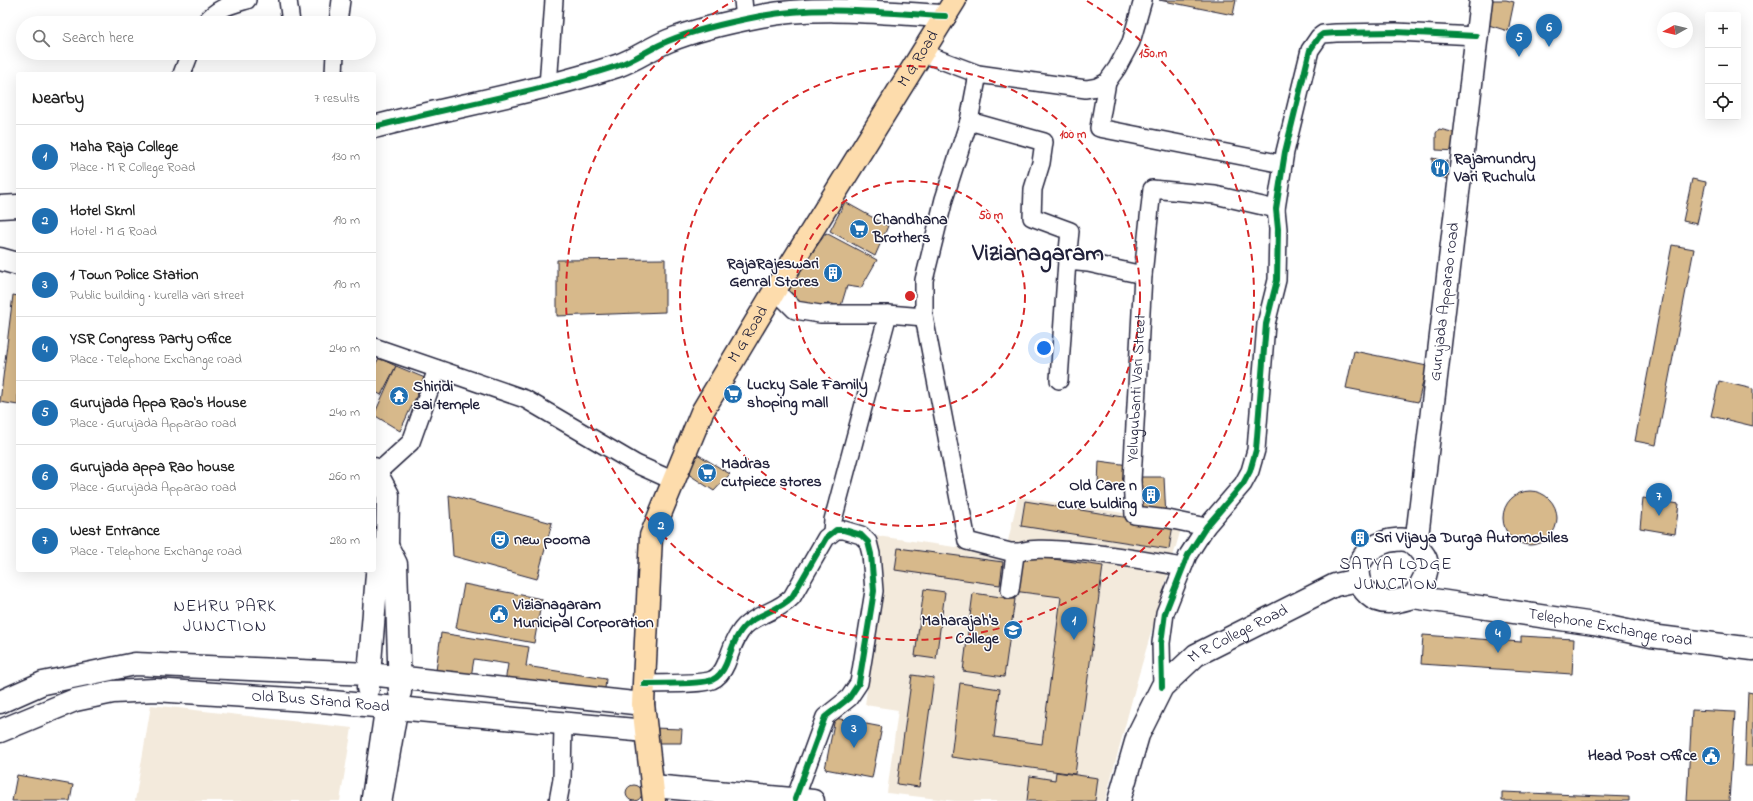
<!DOCTYPE html>
<html lang="en">
<head>
<meta charset="utf-8">
<style>
  body { margin:0; font-family:"Indie Flower",sans-serif; background:#f2f2f2; color:#222 }
  .controls { position:absolute; right:12px; top:12px; display:grid; overflow:hidden; border-radius:4px; box-shadow:0 4px 16px #0002 }
  .controls button { width:36px; height:36px; display:grid; place-items:center; padding:0; border:0; border-bottom:1px solid #e0e0e0; background:#fff; color:#222; font:20px sans-serif }
  .compass { position:absolute; left:1657px; top:12px; width:36px; height:36px; border-radius:50%; background:#fff; box-shadow:0 4px 16px #0002; rotate:262deg }
  .you { position:absolute; left:1044px; top:348px; width:14px; height:14px; margin:-10px; border:3px solid #fff; border-radius:50%; background:#1a73e8; box-shadow:0 0 0 6px #1a73e833 }
  .badge { display:grid; place-items:center; width:26px; height:26px; border-radius:50%; background:#1f6fb2; color:#fff; font-size:13px; font-weight:700 }
  .pin { position:absolute; translate:-50% -33px; filter:drop-shadow(0 1px 2px #0008) }
  .pin::after { content:''; position:absolute; top:21px; width:14px; height:12px; background:inherit; clip-path:polygon(0 0,100% 0,50% 100%) }
  .list { margin:0; padding:0; list-style:none }
  h2 { display:flex; justify-content:space-between; align-items:center; height:52px; margin:0; padding:0 16px; font-size:17px }
  h2 small { font-size:13px; font-weight:400; color:#767676 }
  .list li { display:grid; grid-template-columns:26px 1fr auto; gap:12px; align-items:center; box-sizing:border-box; height:64px; padding:0 16px; border-top:1px solid #e0e0e0 }
  .list b { display:block; font-size:15px; white-space:nowrap }
  .list p { margin:0; font-size:13px; white-space:nowrap; color:#767676 }
  .list em { font-size:13px; font-style:normal; color:#767676 }
  .icon { flex:none; width:22px; height:22px; fill:none; stroke:currentColor; stroke-width:2; stroke-linecap:round; stroke-linejoin:round }
  .map { position:relative; flex:none; width:1753px; height:801px; overflow:hidden }
  .search { position:absolute; background:#fff; box-shadow:0 4px 16px #0002; left:16px; top:16px; width:360px; height:44px; display:flex; align-items:center; gap:10px; box-sizing:border-box; padding:0 14px; border-radius:22px; color:#767676; font-size:15px }
  .panel { position:absolute; background:#fff; box-shadow:0 4px 16px #0002; left:16px; top:72px; width:360px; height:500px; border-radius:4px }
  .map>svg:first-child { display:block }
  .built { fill:#f3eadc }
  .building { fill:#d7b98b; stroke:#22223b }
  .lines { fill:none; stroke-linecap:round; stroke-linejoin:round }
  .street-casing { stroke:#22223b; stroke-width:20 }
  .secondary-casing { stroke:#22223b; stroke-width:25 }
  .primary-casing { stroke:#22223b; stroke-width:25 }
  .street { stroke:#fff; stroke-width:17 }
  .secondary { stroke:#fff; stroke-width:22 }
  .primary { stroke:#fddcac; stroke-width:22 }
  .cycleway-casing { stroke:#fff; stroke-width:8 }
  .cycleway { stroke:#00873e; stroke-width:6 }
  .ring { fill:none; stroke:#d62828; stroke-width:2; stroke-dasharray:7 5 }
  .labels { text-anchor:middle; dominant-baseline:central; stroke-width:3; stroke-linejoin:round; paint-order:stroke }
  .street-label { font-size:16px; fill:#22223b; stroke:#fff }
  .poi-label { font-size:16px; font-weight:bold; fill:#22223b; stroke:#fff; text-anchor:start }
  .neighbourhood-label { font-size:17px; letter-spacing:1px; fill:#22223b; stroke:#fff }
  .town-label { font-size:24px; font-weight:bold; fill:#22223b; stroke:#fff }
  .centre { fill:#d62828; stroke:#fff; stroke-width:2 }
  .ring-label { font-size:12px; text-anchor:middle; font-weight:bold; fill:#d62828; stroke:#fff; stroke-width:3; stroke-linejoin:round; paint-order:stroke }
</style>
</head>
<body>
<div class="map">
<svg width="1753" height="801" viewBox="0 0 1753 801">
  <rect width="100%" height="100%" fill="#fff"/>
  <filter id="ink" filterUnits="userSpaceOnUse"><feTurbulence type="fractalNoise" baseFrequency=".025" numOctaves="2"/><feDisplacementMap in="SourceGraphic" scale="8" xChannelSelector="R" yChannelSelector="G"/><feConvolveMatrix kernelMatrix="1 2 1 2 8 2 1 2 1" color-interpolation-filters="sRGB"/></filter>
  <g filter="url(#ink)">
    <g class="built">
      <path d="M1018,497L1183,522L1137,681L1105,801H955L887,793L898,710L865,705L882,578L877,536L1005,554Z"/>
      <path d="M151,705L352,728L340,801H135Z"/>
    </g>
    <g class="building">
      <path d="M1159,0H1236L1233,15Z"/>
      <path d="M1486,0H1506L1514,2L1508,31L1482,23Z"/>
      <path d="M1439,129L1461,134L1459,151L1436,150V133Z"/>
      <path d="M1432,158L1447,161V179L1433,174Z"/>
      <path d="M1692,179L1706,182L1697,224L1683,221Z"/>
      <path d="M845,202L888,226L875,256L830,231Z"/>
      <path d="M826,233L877,260L861,288L847,286L841,306L828,303L825,310L795,308L785,291Z"/>
      <path d="M1672,245L1694,249L1656,445L1635,441Z"/>
      <path d="M665,259V312L557,316V260Z"/>
      <path d="M13,295L18,296V405L0,402Z"/>
      <path d="M1354,351L1427,366L1418,402L1346,388Z"/>
      <path d="M379,358L396,366L381,395L374,391V367Z"/>
      <path d="M396,366L425,378L400,431L374,415Z"/>
      <path d="M1719,381L1753,389V426L1711,416Z"/>
      <path d="M697,454L730,474L714,491L685,472Z"/>
      <path d="M1099,461L1129,465L1127,488L1098,484Z"/>
      <path d="M1134,477H1164L1166,518L1139,513Z"/>
      <circle cx="1530" cy="518" r="27"/>
      <path d="M449,495L552,523L537,579L453,556Z"/>
      <path d="M1643,498L1679,504L1675,534L1640,528Z"/>
      <path d="M1025,501L1173,525L1169,549L1021,526Z"/>
      <path d="M1364,531V543L1358,545L1355,533Z"/>
      <path d="M898,548L1003,562L1000,585L895,570Z"/>
      <path d="M1018,554L1103,566L1075,774L951,757L960,683L1000,689L994,737L1042,744L1061,597L1013,591Z"/>
      <path d="M464,584L542,599L534,643L456,628Z"/>
      <path d="M924,589L945,592L936,659L915,656Z"/>
      <path d="M973,593L1015,599L1004,677L963,671Z"/>
      <path d="M441,633L529,647L526,666L606,679L604,698L505,682L508,664L474,659L471,677L436,671Z"/>
      <path d="M1423,635L1521,642V636L1574,639L1572,674L1421,664Z"/>
      <path d="M912,675L934,678L919,787L897,784Z"/>
      <path d="M1748,692L1753,693V766H1745Z"/>
      <path d="M1692,710L1735,712L1729,801H1687Z"/>
      <path d="M835,718L882,727L872,778L825,769Z"/>
      <path d="M653,728L682,729L681,743H654Z"/>
      <path d="M1056,772L1098,778L1095,801H1027L1030,776L1055,780Z"/>
      <path d="M17,775L73,785L70,801H12Z"/>
      <circle cx="634" cy="793" r="8"/>
      <path d="M1502,792L1629,797V801H1502Z"/>
    </g>
    <g class="lines">
      <g class="street-casing">
        <g id="street">
          <path d="M288,0L291,23"/>
          <path d="M743,0L745,20"/>
          <path d="M205,23C216,8 230,5 247,0"/>
          <path d="M338,23L341,0"/>
          <path d="M922,53L978,74L1086,89L1097,87L1107,82L1117,68L1131,42L1143,0"/>
          <path d="M182,74L190,53"/>
          <path d="M334,74L335,53"/>
          <path d="M978,74L969,121L944,199L924,280V317L967,541L1010,552H1021"/>
          <path d="M1107,82L1099,128L1283,164"/>
          <path d="M548,86L554,0"/>
          <path d="M969,121L1044,142L1041,163L1033,189L1032,217L1070,231L1067,261"/>
          <path d="M775,290L795,310L820,314H888"/>
          <path d="M374,347L525,399L636,464L674,481"/>
          <path d="M1059,380L1067,261L1088,263L1143,275"/>
          <path d="M377,473L411,442L437,369"/>
          <path id="s1" d="M1206,527L1168,519L1134,515L1132,480L1143,275L1152,189L1215,195L1276,209"/>
          <path d="M832,532L833,520L888,314L924,317"/>
          <path d="M1010,590L1015,555C1029,538 1158,563 1183,567"/>
          <path d="M644,684C660,683 699,685 712,680C719,677 723,671 726,664C731,651 735,636 745,626C759,613 779,611 792,597L826,538L836,530H844L861,535L868,542L871,554L874,591L859,683L849,698L825,717L795,799"/>
          <path d="M1162,687L1161,643L1165,613L1188,555L1206,527L1243,484L1250,471L1256,450L1266,324L1277,280L1278,229L1276,209L1285,152L1310,50L1319,37L1323,34L1336,33L1396,32L1476,36"/>
          <path d="M370,801L384,707"/>
          <path d="M383,801L399,708"/>
          <path d="M558,801L562,779L563,723"/>
        </g>
      </g>
      <g class="secondary-casing">
        <g id="secondary">
          <path d="M374,127C455,106 537,92 617,66C635,60 651,48 668,41C697,29 730,22 761,16C822,5 884,13 945,16"/>
          <path d="M0,207L18,206"/>
          <path d="M0,259L18,264"/>
          <path id="s2" d="M1416,545L1481,0"/>
          <path d="M387,546L396,564L400,692"/>
          <path id="s3" d="M1413,597C1421,585 1434,567 1422,553C1418,548 1414,543 1409,541C1403,538 1394,540 1388,541C1361,549 1346,574 1369,595C1382,607 1398,601 1413,597L1594,624L1651,636L1753,649"/>
          <path d="M368,688L377,574L387,546L388,495L374,469"/>
          <path d="M0,702L43,683L135,664L369,674L643,704"/>
          <path id="s4" d="M0,731L75,700L113,692L155,690L321,701L646,731"/>
          <path d="M653,786L813,801"/>
          <path id="s5" d="M1119,801L1138,735L1162,687L1196,655L1335,585L1358,580"/>
        </g>
      </g>
      <g class="primary-casing">
        <g id="primary">
          <path id="s6" d="M654,801L643,704L651,536L702,412L775,290L955,0"/>
        </g>
      </g>
      <use href="#street" class="street"/>
      <use href="#secondary" class="secondary"/>
      <use href="#primary" class="primary"/>
      <g class="cycleway-casing">
        <g id="cycleway">
          <path d="M374,127C455,106 537,92 617,66C635,60 651,48 668,41C697,29 730,22 761,16C822,5 884,13 945,16"/>
          <path d="M644,684C660,683 699,685 712,680C719,677 723,671 726,664C731,651 735,636 745,626C759,613 779,611 792,597L826,538L836,530H844L861,535L868,542L871,554L874,591L859,683L849,698L825,717L795,799"/>
          <path d="M1162,687L1161,643L1165,613L1188,555L1206,527L1243,484L1250,471L1256,450L1266,324L1277,280L1278,229L1276,209L1285,152L1310,50L1319,37L1323,34L1336,33L1396,32L1476,36"/>
        </g>
      </g>
      <use href="#cycleway" class="cycleway"/>
    </g>
  </g>
  <g class="ring">
    <circle cx="910" cy="296" r="115"/>
    <circle cx="910" cy="296" r="230"/>
    <path d="M1087 1A344 344 0 1 1 733 1"/>
  </g>
  <defs>
    <g id="restaurant-disc" transform="scale(1)"><circle r="9.5" fill="#1f6fb2" stroke="#fff"/><path d="M-5-6h1v4h1v-4h1v4h1v-4h1v5L-1.5 .5V6h-2V.5L-5-1ZM5-6V6H3V1.5H1.5Q1.5-4 5-6Z" fill="#fff"/></g>
    <g id="supermarket-disc" transform="scale(1)"><circle r="9.5" fill="#1f6fb2" stroke="#fff"/><path d="M-6-5.5h2.5l.6 2H6L4.5 2H-2.5L-4.4-4H-6ZM-1.5 3.2a1.3 1.3 0 1 0 .1 0ZM3 3.2a1.3 1.3 0 1 0 .1 0Z" fill="#fff"/></g>
    <g id="building-disc" transform="scale(1)"><circle r="9.5" fill="#1f6fb2" stroke="#fff"/><path d="M-4-6H4V6H1V3H-1V6H-4ZM-2.5-4.3h1.7v1.8h-1.7ZM.8-4.3h1.7v1.8H.8ZM-2.5-1h1.7V.8h-1.7ZM.8-1h1.7V.8H.8Z" fill="#fff"/></g>
    <g id="temple-disc" transform="scale(1)"><circle r="9.5" fill="#1f6fb2" stroke="#fff"/><path d="M0-6L5-2H3V0L6.5 2.5H4V6H1.5V3h-3V6H-4V2.5H-6.5L-3 0V-2H-5Z" fill="#fff"/></g>
    <g id="theatre-disc" transform="scale(1)"><circle r="9.5" fill="#1f6fb2" stroke="#fff"/><path d="M-5-5.5Q0-4 5-5.5V0Q5 5 0 6Q-5 5-5 0ZM-3.3-2.5H-1v1.5H-3.3ZM1-2.5H3.3v1.5H1ZM-2.8 1Q0 5.5 2.8 1Z" fill="#fff"/></g>
    <g id="civic-disc" transform="scale(1)"><circle r="9.5" fill="#1f6fb2" stroke="#fff"/><path d="M-.6-6.5H3V-4.5H.6V-3L4-1V1h2V6H-6V1h2V-1L-.6-3ZM-1.2 2.5V6h2.4V2.5Z" fill="#fff"/></g>
    <g id="university-disc" transform="scale(1)"><circle r="9.5" fill="#1f6fb2" stroke="#fff"/><path d="M0-5L7-2L0 1L-7-2ZM-4 1L0 2.5L4 1V4Q0 6-4 4Z" fill="#fff"/></g>
  </defs>
  <g fill-rule="evenodd">
    <use href="#restaurant-disc" x="1440" y="168"/>
    <use href="#supermarket-disc" x="859" y="229"/>
    <use href="#building-disc" x="833" y="273"/>
    <use href="#supermarket-disc" x="733" y="394"/>
    <use href="#temple-disc" x="399" y="396"/>
    <use href="#supermarket-disc" x="707" y="473"/>
    <use href="#building-disc" x="1151" y="495"/>
    <use href="#building-disc" x="1360" y="538"/>
    <use href="#theatre-disc" x="500" y="540"/>
    <use href="#civic-disc" x="499" y="614"/>
    <use href="#university-disc" x="1013" y="630"/>
    <use href="#civic-disc" x="1711" y="756"/>
  </g>
  <g class="labels">
    <g class="street-label">
      <text stroke="none"><textPath href="#s6" startOffset="814">M G Road</textPath></text>
      <text stroke="none"><textPath href="#s2" startOffset="245">Gurujada Apparao road</textPath></text>
      <text stroke="none"><textPath href="#s6" startOffset="490">M G Road</textPath></text>
      <text stroke="none"><textPath href="#s1" startOffset="200">Yelugubanti Vari Street</textPath></text>
      <text stroke="none"><textPath href="#s3" startOffset="406">Telephone Exchange road</textPath></text>
      <text stroke="none"><textPath href="#s5" startOffset="216">M R College Road</textPath></text>
      <text stroke="none"><textPath href="#s4" startOffset="328">Old Bus Stand Road</textPath></text>
    </g>
    <g class="poi-label">
      <text x="1454" y="159">Rajamundry<tspan x="1454" dy="18">Vari Ruchulu</tspan></text>
      <text x="873" y="220">Chandhana<tspan x="873" dy="18">Brothers</tspan></text>
      <text x="819" y="264" text-anchor="end">RajaRajeswari<tspan x="819" dy="18">Genral Stores</tspan></text>
      <text x="747" y="385">Lucky Sale Family<tspan x="747" dy="18">shoping mall</tspan></text>
      <text x="413" y="387">Shiridi<tspan x="413" dy="18">sai temple</tspan></text>
      <text x="721" y="464">Madras<tspan x="721" dy="18">cutpiece stores</tspan></text>
      <text x="1137" y="486" text-anchor="end">Old Care n<tspan x="1137" dy="18">cure bulding</tspan></text>
      <text x="1374" y="538">Sri Vijaya Durga Automobiles</text>
      <text x="514" y="540">new poorna</text>
      <text x="513" y="605">Vizianagaram<tspan x="513" dy="18">Municipal Corporation</tspan></text>
      <text x="999" y="621" text-anchor="end">Maharajah's<tspan x="999" dy="18">College</tspan></text>
      <text x="1697" y="756" text-anchor="end">Head Post Office</text>
    </g>
    <g class="neighbourhood-label">
      <text x="1396" y="564">SATYA LODGE<tspan x="1396" dy="20">JUNCTION</tspan></text>
      <text x="225" y="606">NEHRU PARK<tspan x="225" dy="20">JUNCTION</tspan></text>
    </g>
    <g class="town-label">
      <text x="1038" y="254">Vizianagaram</text>
    </g>
  </g>
  <circle cx="910" cy="296" r="6" class="centre"/>
  <g class="ring-label">
    <text x="1153" y="57">150 m</text>
    <text x="1073" y="138">100 m</text>
    <text x="991" y="219">50 m</text>
  </g>
</svg>
<div class="controls">
<button>+</button>
<button>−</button>
<button><svg class="icon" aria-label="locate" viewBox="0 0 24 24"><circle cx="12" cy="12" r="6"/><path d="M12 2v4M12 18v4M2 12h4M18 12h4"/></svg></button>
</div>
<svg class="compass" viewBox="-18 -18 36 36"><path d="M0-13l5 13h-10z" fill="#e53935"/><path d="M0 13l5-13h-10z" fill="#767676"/></svg>
<div class="you"></div>
<div class="pin badge" style="left:1074px;top:640px">1</div>
<div class="pin badge" style="left:661px;top:545px">2</div>
<div class="pin badge" style="left:854px;top:748px">3</div>
<div class="pin badge" style="left:1498px;top:653px">4</div>
<div class="pin badge" style="left:1519px;top:57px">5</div>
<div class="pin badge" style="left:1549px;top:47px">6</div>
<div class="pin badge" style="left:1659px;top:516px">7</div>
<div class="search"><svg class="icon" aria-label="search" viewBox="0 0 24 24"><circle cx="10" cy="10" r="6"/><path d="M15 15l6 6"/></svg>Search here</div>
<section class="panel">
<h2>Nearby<small>7 results</small></h2>
<ul class="list">
<li><span class="badge">1</span><div><b>Maha Raja College</b><p>Place · M R College Road</p></div><em>130 m</em></li>
<li><span class="badge">2</span><div><b>Hotel Skml</b><p>Hotel · M G Road</p></div><em>190 m</em></li>
<li><span class="badge">3</span><div><b>1 Town Police Station</b><p>Public building · kurella vari street</p></div><em>190 m</em></li>
<li><span class="badge">4</span><div><b>YSR Congress Party Office</b><p>Place · Telephone Exchange road</p></div><em>240 m</em></li>
<li><span class="badge">5</span><div><b>Gurujada Appa Rao's House</b><p>Place · Gurujada Apparao road</p></div><em>240 m</em></li>
<li><span class="badge">6</span><div><b>Gurujada appa Rao house</b><p>Place · Gurujada Apparao road</p></div><em>260 m</em></li>
<li><span class="badge">7</span><div><b>West Entrance</b><p>Place · Telephone Exchange road</p></div><em>280 m</em></li>
</ul>
</section>
</div>
</body>
</html>
